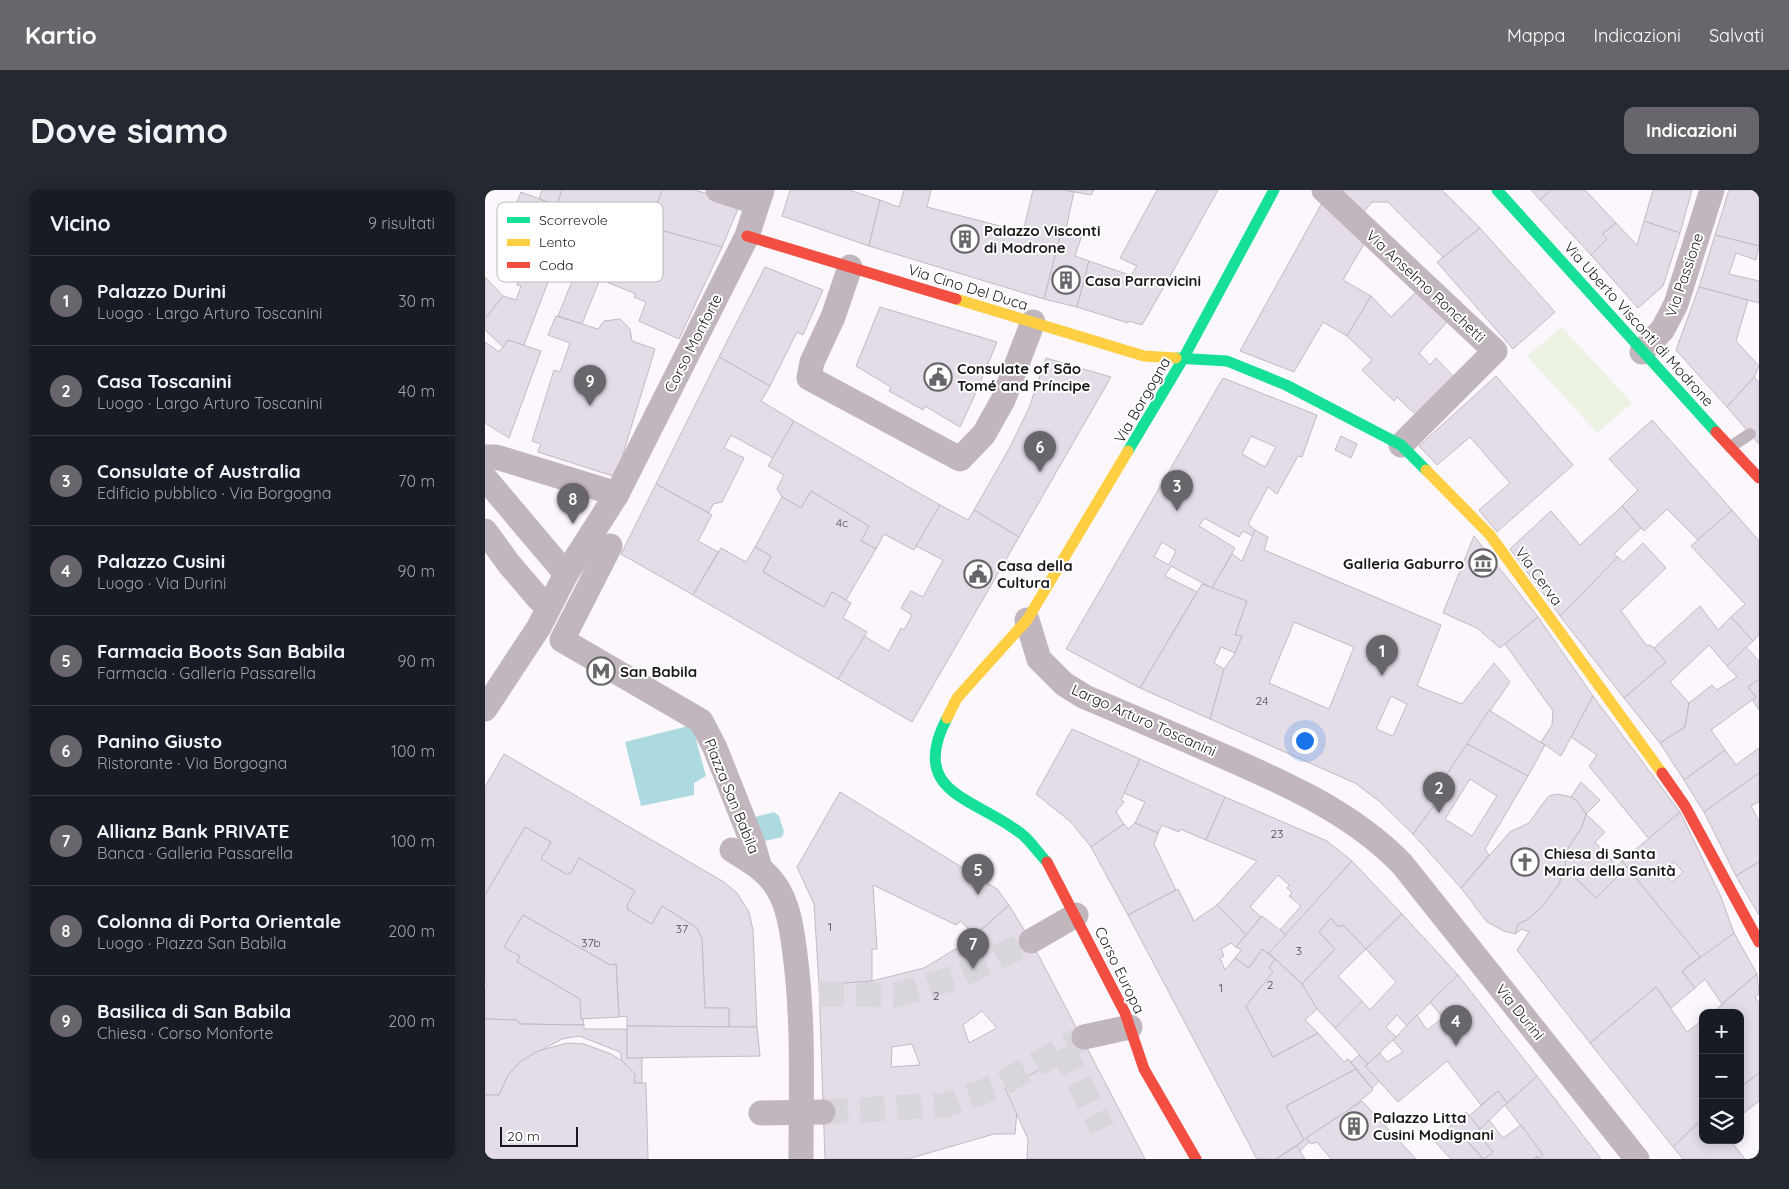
<!DOCTYPE html>
<html lang="it">
<head>
<meta charset="utf-8">
<style>
  body { margin:0; font-family:Quicksand,sans-serif; background:#242831; color:#f1f3f6 }
  .controls { position:absolute; right:15px; bottom:15px; display:grid; overflow:hidden; border-radius:10px; box-shadow:0 2px 12px #0003 }
  .controls button { width:45px; height:45px; display:grid; place-items:center; padding:0; border:0; border-bottom:1px solid #363941; background:#171b24; color:#f1f3f6; font:25px sans-serif }
  .scale { position:absolute; left:15px; bottom:12px; width:78px; box-sizing:border-box; padding-left:5px; border:2px solid #1b181c; border-top:0; font-size:14px; line-height:18px; white-space:nowrap; color:#1b181c; -webkit-text-stroke:4px #fff; paint-order:stroke }
  .you { position:absolute; left:819px; top:550px; width:18px; height:18px; margin:-12px; border:4px solid #fff; border-radius:50%; background:#1a73e8; box-shadow:0 0 0 8px #1a73e833 }
  .badge { display:grid; place-items:center; width:32px; height:32px; border-radius:50%; background:#69666b; color:#fff; font-size:16px; font-weight:700 }
  .pin { position:absolute; translate:-50% -41px; filter:drop-shadow(0 1px 2px #0008) }
  .pin::after { content:''; position:absolute; top:26px; width:18px; height:15px; background:inherit; clip-path:polygon(0 0,100% 0,50% 100%) }
  .list { margin:0; padding:0; list-style:none }
  h2 { display:flex; justify-content:space-between; align-items:center; height:65px; margin:0; padding:0 20px; font-size:21px }
  h2 small { font-size:16px; font-weight:400; color:#9ea1a6 }
  .list li { display:grid; grid-template-columns:32px 1fr auto; gap:15px; align-items:center; box-sizing:border-box; height:90px; padding:0 20px; border-top:1px solid #363941 }
  .list b { display:block; font-size:19px; white-space:nowrap }
  .list p { margin:0; font-size:16px; white-space:nowrap; color:#9ea1a6 }
  .list em { font-size:16px; font-style:normal; color:#9ea1a6 }
  .icon { flex:none; width:28px; height:28px; fill:none; stroke:currentColor; stroke-width:2; stroke-linecap:round; stroke-linejoin:round }
  .map { position:relative; flex:none; width:1274px; height:969px; overflow:hidden; border-radius:10px }
  header { display:flex; align-items:center; gap:30px; box-sizing:border-box; height:70px; padding:0 25px; background:#69666b; color:#fff }
  header strong { font-size:24px }
  nav { display:flex; gap:28px; margin-inline-start:auto; font-size:18px }
  .intro { display:flex; align-items:center; justify-content:space-between; box-sizing:border-box; height:120px; padding:0 30px }
  h1 { margin:0; font-size:35px }
  .button { padding:12px 22px; border-radius:10px; background:#69666b; color:#fff; font-size:18px; font-weight:700 }
  main { display:flex; gap:30px; padding:0 30px }
  aside { flex:1; background:#171b24; border-radius:10px; box-shadow:0 2px 12px #0003 }
  .map>svg:first-child { display:block }
  .green { fill:#ecf2e4 }
  .water { fill:#acdae0 }
  .building { fill:#e4dde8; stroke:#bfbcc0; fill-rule:evenodd }
  .lines { fill:none; stroke-linecap:round; stroke-linejoin:round }
  .street-tunnel { stroke:#d9d6db; stroke-width:25; stroke-dasharray:25 12; stroke-linecap:butt }
  .lane { stroke:#c2b6be; stroke-width:12 }
  .street { stroke:#c2b6be; stroke-width:25 }
  .fast { stroke:#16e098; stroke-width:11 }
  .slow { stroke:#ffcf43; stroke-width:11 }
  .jam { stroke:#f24e42; stroke-width:11 }
  .labels { text-anchor:middle; dominant-baseline:central; stroke-width:4; stroke-linejoin:round; paint-order:stroke }
  .number-label { font-size:12px; fill:#4d494f }
  .poi-label { font-size:15px; font-weight:bold; fill:#1b181c; stroke:#fff; text-anchor:start }
  .street-label { font-size:15px; fill:#1b181c; stroke:#fff }
  .key { fill:#fff; stroke:#bbbabb; stroke-width:1 }
  .key-label { font-size:14px; fill:#1b181c }
</style>
</head>
<body>
<header>
<strong>Kartio</strong>
<nav><a>Mappa</a><a>Indicazioni</a><a>Salvati</a></nav>
</header>
<div class="intro"><h1>Dove siamo</h1><a class="button">Indicazioni</a></div>
<main>
<aside>
<h2>Vicino<small>9 risultati</small></h2>
<ul class="list">
<li><span class="badge">1</span><div><b>Palazzo Durini</b><p>Luogo · Largo Arturo Toscanini</p></div><em>30 m</em></li>
<li><span class="badge">2</span><div><b>Casa Toscanini</b><p>Luogo · Largo Arturo Toscanini</p></div><em>40 m</em></li>
<li><span class="badge">3</span><div><b>Consulate of Australia</b><p>Edificio pubblico · Via Borgogna</p></div><em>70 m</em></li>
<li><span class="badge">4</span><div><b>Palazzo Cusini</b><p>Luogo · Via Durini</p></div><em>90 m</em></li>
<li><span class="badge">5</span><div><b>Farmacia Boots San Babila</b><p>Farmacia · Galleria Passarella</p></div><em>90 m</em></li>
<li><span class="badge">6</span><div><b>Panino Giusto</b><p>Ristorante · Via Borgogna</p></div><em>100 m</em></li>
<li><span class="badge">7</span><div><b>Allianz Bank PRIVATE</b><p>Banca · Galleria Passarella</p></div><em>100 m</em></li>
<li><span class="badge">8</span><div><b>Colonna di Porta Orientale</b><p>Luogo · Piazza San Babila</p></div><em>200 m</em></li>
<li><span class="badge">9</span><div><b>Basilica di San Babila</b><p>Chiesa · Corso Monforte</p></div><em>200 m</em></li>
</ul>
</aside>
<div class="map">
<svg width="1274" height="969" viewBox="0 0 1274 969">
  <rect width="100%" height="100%" fill="#fbf7fd"/>
  <path class="green" d="M1077,137L1147,213L1112,243L1042,166Z"/>
  <g class="water">
    <path d="M207,535L221,586L209,593V605L156,616L140,552Z"/>
    <path d="M289,622L294,626L299,642L297,647L280,651L270,627Z"/>
  </g>
  <g class="building">
    <path d="M57,0H77L72,15L54,9Z"/>
    <path d="M77,0H177L164,37L144,35L142,42L72,15Z"/>
    <path d="M177,0H210L255,14L237,57L164,37Z"/>
    <path d="M305,0H364L395,10L384,56L297,26Z"/>
    <path d="M419,0H446L442,17L538,42L548,0H579L589,2L581,39H577L559,109L384,56L395,10L414,17Z"/>
    <path d="M579,0H609L606,5Z"/>
    <path d="M672,0H733L679,97L646,85L652,76L635,68Z"/>
    <path d="M854,0H957L995,38L958,67L903,12H887L878,23Z"/>
    <path d="M1046,0H1066L1055,10Z"/>
    <path d="M1066,0H1100L1131,33L1117,44L1122,49L1106,65L1055,10Z"/>
    <path d="M1168,0H1207L1195,43L1159,31Z"/>
    <path d="M1244,0H1274V56L1230,45Z"/>
    <path d="M36,2L142,42L124,93L18,49Z"/>
    <path d="M837,13L879,54L858,90L886,106L862,146L838,132L809,182L755,161Z"/>
    <path d="M1159,31L1195,43L1178,96L1153,118L1106,65L1122,49L1117,44L1131,33L1152,55Z"/>
    <path d="M144,35L164,37L237,57L194,149L154,131L161,112L149,107L151,104L124,93Z"/>
    <path d="M995,38L1070,122L1028,159L952,72Z"/>
    <path d="M577,39L598,42L590,66L604,71L592,117L559,109Z"/>
    <path d="M1230,45L1274,56L1271,70L1251,63L1244,84L1274,91V113L1214,97Z"/>
    <path d="M32,55L71,71L39,155L23,150L18,157L0,140V129L18,106L31,110L36,96L32,95L34,90L21,84Z"/>
    <path d="M604,71L679,97L657,135L644,131L643,133L592,117Z"/>
    <path d="M280,77L338,100L318,145L312,142L285,196L234,167Z"/>
    <path d="M92,79L115,89L97,134L73,126Z"/>
    <path d="M0,87L18,106L0,129Z"/>
    <path d="M1214,97L1263,110L1251,151L1274,176L1269,187L1242,217L1191,160Z"/>
    <path d="M931,102L962,132L934,163L945,175L951,168L970,188L931,225L912,207L909,211L877,180L887,170L862,146L886,106L906,127Z"/>
    <path d="M395,117L512,152L493,198L475,237L440,216L438,220L404,201L406,197L371,176Z"/>
    <path d="M71,126L113,139L119,131L135,129L145,139L147,151L170,159L131,287L53,262L56,254L47,251L69,180L75,182L85,153L63,145Z"/>
    <path d="M23,150L56,161L24,248L0,233V152L14,162Z"/>
    <path d="M234,167L285,196L276,211L309,231L288,268L246,245L239,258L259,268L237,312L228,314L224,323L171,294Z"/>
    <path d="M561,168L626,187L534,347L489,320L524,259L544,218Z"/>
    <path d="M1011,186L1088,275L1012,342L994,320L1025,293L985,247L952,275L934,256Z"/>
    <path d="M1269,187L1274,192V254L1242,217Z"/>
    <path d="M738,188L832,225L817,267L813,266L792,304L783,297L763,334L770,340L768,346L758,341L754,347L719,328L714,336L750,358L727,398L686,376L680,386L712,402L655,498L581,459ZM766,246L791,257L780,277L757,264ZM677,352L691,361L684,375L669,367Z"/>
    <path d="M1167,230L1247,320L1213,350L1182,319L1159,341L1137,316L1153,300L1124,269Z"/>
    <path d="M309,231L455,315L429,360L399,344L391,359L376,351L384,336L326,301L316,318L297,307L292,299L299,285L283,276Z"/>
    <path d="M856,246L872,254L866,268L850,260Z"/>
    <path d="M171,294L227,325L213,351L233,362L208,405L136,364Z"/>
    <path d="M326,301L384,336L376,351L391,359L361,410L347,402L339,417L278,382L286,366L270,357L297,307L316,318Z"/>
    <path d="M455,315L483,330L489,320L534,347L427,532L353,489L379,446L404,461L416,438L419,440L427,425L416,418L426,401L438,407L458,370L431,356Z"/>
    <path d="M1137,316L1156,338L1129,364L1133,367L1075,426L1025,359L1066,321L1095,355Z"/>
    <path d="M1247,320L1274,351V445L1268,451L1246,427L1260,414L1206,356Z"/>
    <path d="M770,340L783,347L779,360L956,435L932,496L977,514L1009,473L1025,492L962,584L948,617L928,644L894,611L870,593L725,529L739,479L750,463L757,446L750,445L762,411L727,398L747,364L757,371ZM809,432L869,457L844,519L784,493ZM906,506L922,514L908,546L891,539Z"/>
    <path d="M989,346L1053,427L1015,458L992,438L958,423Z"/>
    <path d="M1158,353L1181,378L1136,421L1162,456L1165,455L1169,458L1181,472L1139,508L1075,426L1133,367L1138,372Z"/>
    <path d="M270,357L286,366L278,382L307,399L339,417L347,402L366,413L358,428L382,442L353,489L208,405L236,358L261,372Z"/>
    <path d="M717,394L762,411L750,445L757,446L750,463L736,457L729,473L739,479L725,529L655,498Z"/>
    <path d="M1215,416L1233,440L1246,427L1268,451L1242,476L1224,455L1185,492L1204,513L1200,537L1175,553L1139,508L1181,472L1169,458Z"/>
    <path d="M1053,427L1108,506L1076,566L1056,552L1067,535L1068,521L1020,454Z"/>
    <path d="M1261,457L1274,471V489L1263,497L1271,507L1226,540L1240,560L1199,590L1175,553L1200,537L1204,513L1227,495L1232,500L1252,487L1242,476Z"/>
    <path d="M1274,489V520L1268,511L1271,507L1263,497Z"/>
    <path d="M1108,506L1195,622L1164,649L1104,576L1112,565L1086,547Z"/>
    <path d="M1004,520L1060,555L1043,586L982,554Z"/>
    <path d="M587,539L655,569L636,610L639,612L631,622L639,634L606,657L586,632L551,604Z"/>
    <path d="M982,554L1043,586L1000,659L1004,665L976,698L928,644L948,617L962,584ZM985,589L1012,606L987,646L960,629Z"/>
    <path d="M1274,558V583L1219,622L1199,590L1240,560L1251,575Z"/>
    <path d="M19,564L239,692L252,703L264,722L268,740L272,837H244V818H220L217,749L212,738L177,716L167,734L143,720L142,715L150,701L94,668L86,683L81,684L56,669L66,652L40,637L0,705V597Z"/>
    <path d="M655,569L740,607L721,650L695,639L694,642L677,635L673,643L650,633L660,612L639,603Z"/>
    <path d="M1274,583V612L1266,616L1274,631V672L1251,686L1219,622Z"/>
    <path d="M1096,592L1115,610L1101,624L1093,612L1086,607Z"/>
    <path d="M355,602L512,699L524,715L489,746L476,731L471,735L388,695L392,759H387V791L334,795L329,714L312,677Z"/>
    <path d="M1072,604L1086,607L1093,612L1101,624L1097,637L1082,660L1080,678L1074,694L1058,716L1042,730L1033,734L1030,744L1019,741L1002,732L976,698L1025,642L1044,633L1059,612L1064,606Z"/>
    <path d="M740,607L842,651L867,671L801,745L795,740L816,716L804,706L807,703L802,698L804,695L793,685L765,717L776,727L761,745L732,715L772,671L721,650Z"/>
    <path d="M1195,622L1236,707L1249,743L1216,769L1137,671ZM1189,672L1198,682L1187,692L1177,681Z"/>
    <path d="M1101,624L1120,642L1110,652L1132,676L1137,671L1142,677L1111,708L1080,678L1082,660L1097,637Z"/>
    <path d="M650,633L673,643L669,654L691,700L643,725L606,657L639,634L643,639Z"/>
    <path d="M40,637L66,652L56,669L81,684L86,683L94,668L150,701L142,715L143,720L167,734L177,716L212,738L217,749L220,818H244V837L142,836V826L134,827L131,774L125,775L38,725L19,757L35,766L32,772L95,809L99,835L35,834L32,830L0,829V798L2,794L0,792V705Z"/>
    <path d="M867,671L917,724L881,759L858,735L853,737L846,728L834,742L850,759L817,794L784,763Z"/>
    <path d="M1274,672V725L1251,686Z"/>
    <path d="M1142,677L1215,767L1197,781L1210,798L1186,818L1171,797L1105,853L1032,760L1044,742L1037,739L1030,744L1033,734L1042,730L1058,716L1074,694L1080,678L1111,708Z"/>
    <path d="M693,699L709,731L732,715L761,745L751,757L746,753L736,759L739,766L735,768L740,780L750,768L764,778L777,759L790,769L784,778L788,782L761,816L788,867L833,843L859,872L863,869L871,879L801,916L819,950L791,969H772L643,725Z"/>
    <path d="M524,715L546,751L602,858L581,866L520,898L532,920L530,944H509L423,969H340L334,795L387,791L439,778L484,751ZM497,821L512,838L484,853L478,835ZM427,854L435,875L406,877L407,857Z"/>
    <path d="M917,724L973,785L922,836L912,825L901,837L911,847L883,874L850,838L877,811L885,820L911,792L881,759Z"/>
    <path d="M38,725L125,775L131,774L134,827L96,829L95,809L32,772L35,766L19,757Z"/>
    <path d="M777,726L801,745L783,764L777,759L764,778L750,768L756,760L751,757Z"/>
    <path d="M846,728L853,737L858,735L881,759L853,786L877,811L850,838L832,819L817,794L850,759L834,742Z"/>
    <path d="M1249,743L1272,784L1237,814L1220,789L1210,798L1197,781Z"/>
    <path d="M790,769L817,794L832,819L820,830L833,843L788,867L761,816L788,782L784,778Z"/>
    <path d="M1272,784L1274,804L1270,807L1274,813V883L1255,898V823H1227Z"/>
    <path d="M973,785L1052,886L1022,913L1013,901L996,915L962,871L913,912L880,876L895,863L902,872L918,862L908,850L932,825L942,840L958,828L945,812Z"/>
    <path d="M1171,797L1202,842L1218,830V928L1188,957L1105,853Z"/>
    <path d="M0,829L32,830L35,834L99,835V839H142V868L157,867V893H149L150,884L137,871L135,862L94,846L77,849L36,871L23,885L14,905H0Z"/>
    <path d="M142,836L272,837L275,866L142,868Z"/>
    <path d="M82,853L99,854L126,864L137,871L150,884L149,893H161L163,969H0V905H14L23,885L36,871L53,861Z"/>
    <path d="M602,858L660,969H542L543,949L520,898L581,866Z"/>
    <path d="M874,865L883,874L880,876L894,891L887,898L866,872Z"/>
    <path d="M871,879L888,900L853,929L852,927L819,950L801,916Z"/>
    <path d="M1274,883V911L1255,926V898Z"/>
    <path d="M1052,886L1080,922L1116,969H1048L1058,965L1020,915Z"/>
    <path d="M1013,901L1022,913L995,939L984,926Z"/>
    <path d="M877,911L931,969H846L832,952L826,954L821,948Z"/>
    <path d="M981,922L995,939L982,951L998,969H966L949,951Z"/>
    <path d="M1218,928V950H1245L1260,969H1198L1188,957Z"/>
    <path d="M1004,930L1018,948L1036,935L1058,965L1054,969L1052,966L1048,969H999L1008,962L992,942Z"/>
    <path d="M992,942L1008,962L999,969L982,951Z"/>
    <path d="M821,948L824,952L815,961L812,956Z"/>
    <path d="M812,956L820,969H791Z"/>
  </g>
  <g class="lines">
    <g class="street-tunnel">
      <path d="M334,804L411,805L472,787L546,751"/>
      <path d="M577,858L617,939"/>
      <path d="M338,922L461,915L511,897L599,847"/>
    </g>
    <path class="lane" d="M1245,257L1265,244"/>
    <g class="street">
      <path d="M233,0L261,9"/>
      <path d="M839,0L1010,161L916,255"/>
      <path d="M365,77L348,127L327,172L324,188L475,269L499,244L518,210L548,132"/>
      <path d="M1157,162L1178,139L1191,114L1227,0"/>
      <path d="M0,267H11L132,304"/>
      <path d="M0,288L81,384"/>
      <path d="M0,341L24,374L54,409"/>
      <path d="M125,356L77,450L216,531L230,558L268,654L275,678"/>
      <path d="M542,430L554,469L579,494L600,507C639,523 677,540 715,556C786,587 863,618 917,674L1152,969"/>
      <path d="M0,519L54,437L81,384L132,304L262,46L277,0"/>
      <path d="M247,660C263,670 280,679 291,696C304,715 307,742 310,764C319,833 316,900 316,969"/>
      <path d="M546,751L591,725"/>
      <path d="M599,847L645,837"/>
      <path d="M276,923L338,922"/>
    </g>
    <g class="fast">
      <path d="M1012,0L1231,242"/>
      <path d="M691,168L742,171L801,195L916,255L941,280"/>
      <path d="M643,261L698,169L789,0"/>
      <path d="M462,528C421,606 495,608 539,646C547,653 554,664 562,672"/>
    </g>
    <g class="slow">
      <path d="M471,109L659,166L691,168"/>
      <path d="M941,280L1005,345L1177,583"/>
      <path d="M462,528L472,508L542,430L643,261"/>
    </g>
    <g class="jam">
      <path d="M262,46L471,109"/>
      <path d="M1231,242L1274,288"/>
      <path d="M1177,583L1200,616L1274,752"/>
      <path d="M562,672L640,823L659,879L711,969"/>
    </g>
  </g>
  <defs>
    <g id="building-ring" transform="scale(1.4375)"><circle r="9.5" fill="#fff" stroke="#69666b" stroke-width="1.5"/><path d="M-4-6H4V6H1V3H-1V6H-4ZM-2.5-4.3h1.7v1.8h-1.7ZM.8-4.3h1.7v1.8H.8ZM-2.5-1h1.7V.8h-1.7ZM.8-1h1.7V.8H.8Z" fill="#69666b"/></g>
    <g id="civic-ring" transform="scale(1.4375)"><circle r="9.5" fill="#fff" stroke="#69666b" stroke-width="1.5"/><path d="M-.6-6.5H3V-4.5H.6V-3L4-1V1h2V6H-6V1h2V-1L-.6-3ZM-1.2 2.5V6h2.4V2.5Z" fill="#69666b"/></g>
    <g id="museum-ring" transform="scale(1.4375)"><circle r="9.5" fill="#fff" stroke="#69666b" stroke-width="1.5"/><path d="M0-6L6-3V-2H-6V-3ZM-5-1h2V3h-2ZM-1-1h2V3h-2ZM3-1h2V3H3ZM-6 4H6V6H-6Z" fill="#69666b"/></g>
    <g id="metro-ring" transform="scale(1.4375)"><circle r="9.5" fill="#fff" stroke="#69666b" stroke-width="1.5"/><path d="M-5.5 5V-5H-3L0 0L3-5H5.5V5H3V-.5L0 4L-3-.5V5Z" fill="#69666b"/></g>
    <g id="church-ring" transform="scale(1.4375)"><circle r="9.5" fill="#fff" stroke="#69666b" stroke-width="1.5"/><path d="M-1.2-6h2.4v3.5h3.3v2.4h-3.3V6h-2.4V-.1h-3.3v-2.4h3.3Z" fill="#69666b"/></g>
  </defs>
  <g fill-rule="evenodd">
    <use href="#building-ring" x="480" y="49"/>
    <use href="#building-ring" x="581" y="90"/>
    <use href="#civic-ring" x="453" y="187"/>
    <use href="#museum-ring" x="998" y="373"/>
    <use href="#civic-ring" x="493" y="384"/>
    <use href="#metro-ring" x="116" y="481"/>
    <use href="#church-ring" x="1040" y="672"/>
    <use href="#building-ring" x="869" y="936"/>
  </g>
  <g class="labels">
    <g class="number-label">
      <text x="357" y="332">4c</text>
      <text x="777" y="510">24</text>
      <text x="792" y="643">23</text>
      <text x="345" y="736">1</text>
      <text x="197" y="738">37</text>
      <text x="106" y="752">37b</text>
      <text x="814" y="760">3</text>
      <text x="785" y="794">2</text>
      <text x="736" y="797">1</text>
      <text x="451" y="805">2</text>
    </g>
    <g class="poi-label">
      <text x="499" y="40">Palazzo Visconti<tspan x="499" dy="17">di Modrone</tspan></text>
      <text x="600" y="90">Casa Parravicini</text>
      <text x="472" y="178">Consulate of São<tspan x="472" dy="17">Tomé and Príncipe</tspan></text>
      <text x="979" y="373" text-anchor="end">Galleria Gaburro</text>
      <text x="512" y="375">Casa della<tspan x="512" dy="17">Cultura</tspan></text>
      <text x="135" y="481">San Babila</text>
      <text x="1059" y="663">Chiesa di Santa<tspan x="1059" dy="17">Maria della Sanità</tspan></text>
      <text x="888" y="927">Palazzo Litta<tspan x="888" dy="17">Cusini Modignani</tspan></text>
    </g>
    <g class="street-label">
      <text transform="translate(1199 85) rotate(-71)">Via Passione</text>
      <text transform="translate(941 96) rotate(43)">Via Anselmo Ronchetti</text>
      <text transform="translate(483 97) rotate(17)">Via Cino Del Duca</text>
      <text transform="translate(1154 134) rotate(48)">Via Uberto Visconti di Modrone</text>
      <text transform="translate(208 153) rotate(-63)">Corso Monforte</text>
      <text transform="translate(657 210) rotate(-60)">Via Borgogna</text>
      <text transform="translate(1054 386) rotate(54)">Via Cerva</text>
      <text transform="translate(659 530) rotate(24)">Largo Arturo Toscanini</text>
      <text transform="translate(247 606) rotate(68)">Piazza San Babila</text>
      <text transform="translate(635 780) rotate(64)">Corso Europa</text>
      <text transform="translate(1035 822) rotate(51)">Via Durini</text>
    </g>
  </g>
  <rect x="12" y="12" width="166" height="80" rx="8" class="key"/>
  <rect x="22" y="27" width="23" height="6" fill="#16e098"/>
  <rect x="22" y="49" width="23" height="7" fill="#ffcf43"/>
  <rect x="22" y="72" width="23" height="6" fill="#f24e42"/>
  <g class="key-label">
    <text x="54" y="35">Scorrevole</text>
    <text x="54" y="57">Lento</text>
    <text x="54" y="80">Coda</text>
  </g>
</svg>
<div class="controls">
<button>+</button>
<button>−</button>
<button><svg class="icon" aria-label="layers" viewBox="0 0 24 24"><path d="M12 4l9 5-9 5-9-5zM3 14l9 5 9-5"/></svg></button>
</div>
<div class="scale">20 m</div>
<div class="you"></div>
<div class="pin badge" style="left:897px;top:486px">1</div>
<div class="pin badge" style="left:954px;top:623px">2</div>
<div class="pin badge" style="left:692px;top:321px">3</div>
<div class="pin badge" style="left:971px;top:856px">4</div>
<div class="pin badge" style="left:493px;top:705px">5</div>
<div class="pin badge" style="left:555px;top:282px">6</div>
<div class="pin badge" style="left:488px;top:779px">7</div>
<div class="pin badge" style="left:88px;top:334px">8</div>
<div class="pin badge" style="left:105px;top:216px">9</div>
</div>
</main>
</body>
</html>
